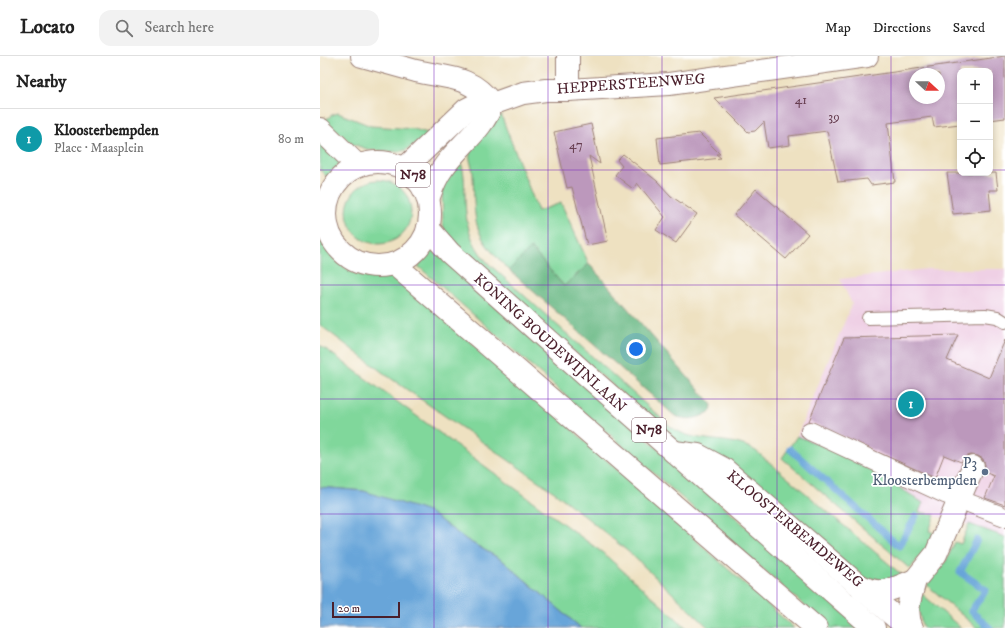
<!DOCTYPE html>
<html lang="en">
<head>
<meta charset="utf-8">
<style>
  body { margin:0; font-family:"IM FELL DW Pica",serif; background:#f2f2f2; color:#222 }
  .controls { position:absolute; right:12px; top:12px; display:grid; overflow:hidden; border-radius:8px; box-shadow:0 2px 6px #0003 }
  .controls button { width:36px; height:36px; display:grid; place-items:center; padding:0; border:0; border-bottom:1px solid #e0e0e0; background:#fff; color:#222; font:20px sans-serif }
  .compass { position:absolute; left:589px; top:12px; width:36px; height:36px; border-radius:50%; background:#fff; box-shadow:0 2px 6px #0003; rotate:111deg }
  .scale { position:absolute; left:12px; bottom:10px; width:68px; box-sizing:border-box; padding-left:4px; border:2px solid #4a1f2b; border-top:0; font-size:11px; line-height:14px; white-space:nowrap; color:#4a1f2b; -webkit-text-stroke:3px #fff; paint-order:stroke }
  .you { position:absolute; left:316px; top:293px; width:14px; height:14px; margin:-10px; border:3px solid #fff; border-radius:50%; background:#1a73e8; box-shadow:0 0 0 6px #1a73e833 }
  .badge { display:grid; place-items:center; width:26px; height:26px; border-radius:50%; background:#ea580c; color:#fff; font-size:13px; font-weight:700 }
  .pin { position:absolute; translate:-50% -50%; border:2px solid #fff; box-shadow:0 1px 4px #0006 }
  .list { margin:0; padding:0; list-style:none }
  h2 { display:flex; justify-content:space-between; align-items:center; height:52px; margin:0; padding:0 16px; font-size:17px }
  h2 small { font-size:13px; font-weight:400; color:#767676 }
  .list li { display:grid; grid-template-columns:26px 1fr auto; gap:12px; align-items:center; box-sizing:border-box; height:60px; padding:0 16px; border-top:1px solid #e0e0e0 }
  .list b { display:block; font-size:15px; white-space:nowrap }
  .list p { margin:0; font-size:13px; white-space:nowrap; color:#767676 }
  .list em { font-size:13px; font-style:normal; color:#767676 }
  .icon { flex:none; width:22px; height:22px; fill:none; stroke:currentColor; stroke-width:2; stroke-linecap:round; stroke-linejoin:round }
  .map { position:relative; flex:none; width:685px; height:572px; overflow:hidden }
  header { display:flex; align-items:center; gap:24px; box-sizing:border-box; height:56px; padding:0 20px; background:#fff; border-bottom:1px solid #e0e0e0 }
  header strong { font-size:19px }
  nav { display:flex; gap:22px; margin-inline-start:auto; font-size:14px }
  .search { width:280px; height:36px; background:#f2f2f2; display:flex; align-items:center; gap:10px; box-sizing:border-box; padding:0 14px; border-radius:12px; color:#767676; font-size:15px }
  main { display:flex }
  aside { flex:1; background:#fff }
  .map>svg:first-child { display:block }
  .built { fill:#efd0e5 }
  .green { fill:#80d79b; stroke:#657b63 }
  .forest { fill:#68b883; stroke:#596c57 }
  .water { fill:#68a5d9; stroke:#596282 }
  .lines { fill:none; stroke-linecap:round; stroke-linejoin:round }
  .stream { stroke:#68a5d9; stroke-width:7 }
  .building { fill:#bc98bc; fill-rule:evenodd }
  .service-casing { stroke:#9c8076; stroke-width:14 }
  .pedestrian-casing { stroke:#9c8076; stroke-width:20 }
  .minor-casing { stroke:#9c8076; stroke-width:24 }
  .tertiary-casing { stroke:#9c8076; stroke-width:24 }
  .primary-casing { stroke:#9c8076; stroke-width:24 }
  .service { stroke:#fff; stroke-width:12 }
  .pedestrian { stroke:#fff; stroke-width:18 }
  .minor { stroke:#fff; stroke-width:22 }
  .tertiary { stroke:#fff; stroke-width:22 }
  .primary { stroke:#fff; stroke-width:22 }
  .grid { fill:none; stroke:#7b2cbf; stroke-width:1; stroke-opacity:0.55 }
  .service-dot { fill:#5c6f8a; stroke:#fff; stroke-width:1.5 }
  .labels { text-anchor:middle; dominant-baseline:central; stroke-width:3.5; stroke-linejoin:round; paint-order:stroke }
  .number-label { font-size:13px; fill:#663d4f }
  .shield { fill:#fff; stroke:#80626b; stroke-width:1 }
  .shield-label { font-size:14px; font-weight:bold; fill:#4a1f2b }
  .street-label { font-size:15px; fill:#4a1f2b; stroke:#fff }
  .service-label { font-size:15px; fill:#4e5e75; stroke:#fff; text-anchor:end }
</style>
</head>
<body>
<header>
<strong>Locato</strong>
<div class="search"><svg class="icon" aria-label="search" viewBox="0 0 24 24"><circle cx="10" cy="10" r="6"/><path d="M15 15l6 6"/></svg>Search here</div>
<nav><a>Map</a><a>Directions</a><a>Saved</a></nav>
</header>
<main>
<aside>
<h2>Nearby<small></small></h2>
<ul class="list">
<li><span class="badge" style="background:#0f9aa8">1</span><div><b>Kloosterbempden</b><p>Place · Maasplein</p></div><em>80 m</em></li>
</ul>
</aside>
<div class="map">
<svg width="685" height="572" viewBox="0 0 685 572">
  <rect width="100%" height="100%" fill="#fff"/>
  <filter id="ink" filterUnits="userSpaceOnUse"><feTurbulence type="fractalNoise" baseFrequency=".025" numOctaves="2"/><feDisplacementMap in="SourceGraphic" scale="8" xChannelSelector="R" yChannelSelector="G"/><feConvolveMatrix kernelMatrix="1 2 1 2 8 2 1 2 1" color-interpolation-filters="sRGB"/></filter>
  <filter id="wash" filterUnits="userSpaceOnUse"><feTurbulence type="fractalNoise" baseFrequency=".012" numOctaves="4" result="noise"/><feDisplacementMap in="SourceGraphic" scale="16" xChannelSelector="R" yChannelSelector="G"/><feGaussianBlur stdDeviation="0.9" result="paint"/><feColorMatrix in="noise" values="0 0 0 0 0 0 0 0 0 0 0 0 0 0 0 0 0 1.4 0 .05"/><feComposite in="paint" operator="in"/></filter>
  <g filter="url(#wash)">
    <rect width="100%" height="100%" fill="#eee1c1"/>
    <path class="built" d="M607,213H685V481L661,472L599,456L603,447L563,420L497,387L477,380L532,248L520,223Z"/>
    <g class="green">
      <path d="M18,57L51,70L94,73L111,78L86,94L78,96L50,94L32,88L5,64L12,59Z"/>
      <path d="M181,59L218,155L241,147L269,208L244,230L211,193L189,214C151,177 155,167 153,118C153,110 147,102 151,94C156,80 170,70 181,59Z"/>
      <path d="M0,84L21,106L7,121L0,114Z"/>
      <path d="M141,107C145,117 144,127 145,137C145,165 149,187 169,208L351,371C378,390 408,378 436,395L582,519L577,522L552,526L368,395L157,211L125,177L123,168L122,135L127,121Z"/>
      <circle cx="59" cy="156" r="32"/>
      <path d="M0,182C10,202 28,219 51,221C59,221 67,221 76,222L227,351L474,572H389L311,498L272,466L237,438L66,319L0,269Z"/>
      <path d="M113,194L541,572H510L98,210Z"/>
      <path d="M0,289L283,497L367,572H261L182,504L147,484L44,435L0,431Z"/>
      <path d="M477,380C523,396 563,420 603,447L599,456L615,459L609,475L614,477L607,491L590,513L462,402Z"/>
      <path d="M649,468L685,481V572H657L607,529L626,505L635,486L641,488Z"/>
      <path d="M601,537L641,572H603L598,553Z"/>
    </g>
    <path class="forest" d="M211,192L244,230L269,208L392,349L391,355C378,363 369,365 355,360L189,214Z"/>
    <path class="water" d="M0,431L44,435L109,456L147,484L182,504L261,572H0Z"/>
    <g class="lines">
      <g class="stream">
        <path d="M470,393L579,490L596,460"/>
        <path d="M657,484L640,516L666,534L651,555L670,572"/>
      </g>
    </g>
    <g id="blocks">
      <g class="building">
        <path d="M685,0V62L670,64V15H640V68L614,71L612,61L568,67L575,126L551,129L547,123L518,126L507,75L469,80L470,89L448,92L444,66L435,75L428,76L394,42ZM595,18H619V42H595Z"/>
        <path d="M271,68L280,108L269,100L288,185L267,189L252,131L247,132L234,76Z"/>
        <path d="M379,77L400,98H396L401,102L340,109L337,82Z"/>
        <path d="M303,98L337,125L351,140L377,158L356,187L336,174L345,161L317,127L313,133L295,119L302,110L297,104Z"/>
        <path d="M627,117H676L678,134H669L671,154L633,158Z"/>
        <path d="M436,133L488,178L466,203L414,159Z"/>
        <path d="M638,279L627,304L669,322L685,284V449L665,442L674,420L664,416L665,409L663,403L658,400L651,399L645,401L641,406L624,399L615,422L489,365L524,282Z"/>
      </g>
    </g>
  </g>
  <g filter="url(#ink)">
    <use href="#blocks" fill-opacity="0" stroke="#9c8076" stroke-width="1"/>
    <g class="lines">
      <g class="service-casing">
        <path id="service" d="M548,262L665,259L677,261L685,266"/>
      </g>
      <g class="pedestrian-casing">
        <path id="pedestrian" d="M490,375L625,438L685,461"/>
      </g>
      <g class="minor-casing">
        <g id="minor">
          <path d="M42,0C60,5 78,10 96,15C126,22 151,19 172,48"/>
          <path d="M248,0V34"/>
          <path d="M354,396L378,399L404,413L537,528C562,542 571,533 595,524C591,541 584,555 592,572"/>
          <path d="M595,524L616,498L653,411"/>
          <path d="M542,533L588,572"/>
        </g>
      </g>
      <g class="tertiary-casing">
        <g id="tertiary">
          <path d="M84,113L147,53L157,48H172L203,37L226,34H248L349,28L547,0"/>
          <path d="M108,143C112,132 116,121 123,112C139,89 163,74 172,48"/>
        </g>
      </g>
      <g class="primary-casing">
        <g id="primary">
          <path d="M0,73L38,110"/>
          <circle cx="58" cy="158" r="52"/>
          <path d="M108,172L130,197L271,323L554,572"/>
          <path d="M74,208L496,572"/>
        </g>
      </g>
      <use href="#service" class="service"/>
      <use href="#pedestrian" class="pedestrian"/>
      <use href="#minor" class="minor"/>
      <use href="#tertiary" class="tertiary"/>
      <use href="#primary" class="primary"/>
    </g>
  </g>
  <path class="grid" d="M114,0V572M228,0V572M342,0V572M457,0V572M571,0V572M0,114H640M670,114H685M0,229H685M0,343H685M0,458H685"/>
  <circle class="service-dot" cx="665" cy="416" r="4"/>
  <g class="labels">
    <g class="number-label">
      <text x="481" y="44">41</text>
      <text x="514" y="61">39</text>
      <text x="256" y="89">47</text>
    </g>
    <g class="shield">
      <rect x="76" y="107" width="34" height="24" rx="3"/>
      <rect x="312" y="362" width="34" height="24" rx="3"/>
    </g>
    <g class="shield-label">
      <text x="93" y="119">N78</text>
      <text x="329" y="374">N78</text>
    </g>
    <g class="street-label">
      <text transform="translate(311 28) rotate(-4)">HEPPERSTEENWEG</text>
      <text transform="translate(230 287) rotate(42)">KONING BOUDEWIJNLAAN</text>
      <text transform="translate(475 473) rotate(40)">KLOOSTERBEMDEWEG</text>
    </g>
    <g class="service-label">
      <text x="657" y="407">P3<tspan x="657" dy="17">Kloosterbempden</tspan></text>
    </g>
  </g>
</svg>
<div class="controls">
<button>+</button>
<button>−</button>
<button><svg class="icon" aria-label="locate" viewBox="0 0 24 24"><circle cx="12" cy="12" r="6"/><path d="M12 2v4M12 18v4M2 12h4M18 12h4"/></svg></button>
</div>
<svg class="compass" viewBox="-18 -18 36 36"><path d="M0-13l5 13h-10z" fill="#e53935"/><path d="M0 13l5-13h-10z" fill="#767676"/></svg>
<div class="scale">20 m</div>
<div class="you"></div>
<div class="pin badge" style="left:591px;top:348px;background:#0f9aa8">1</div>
</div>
</main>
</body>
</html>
